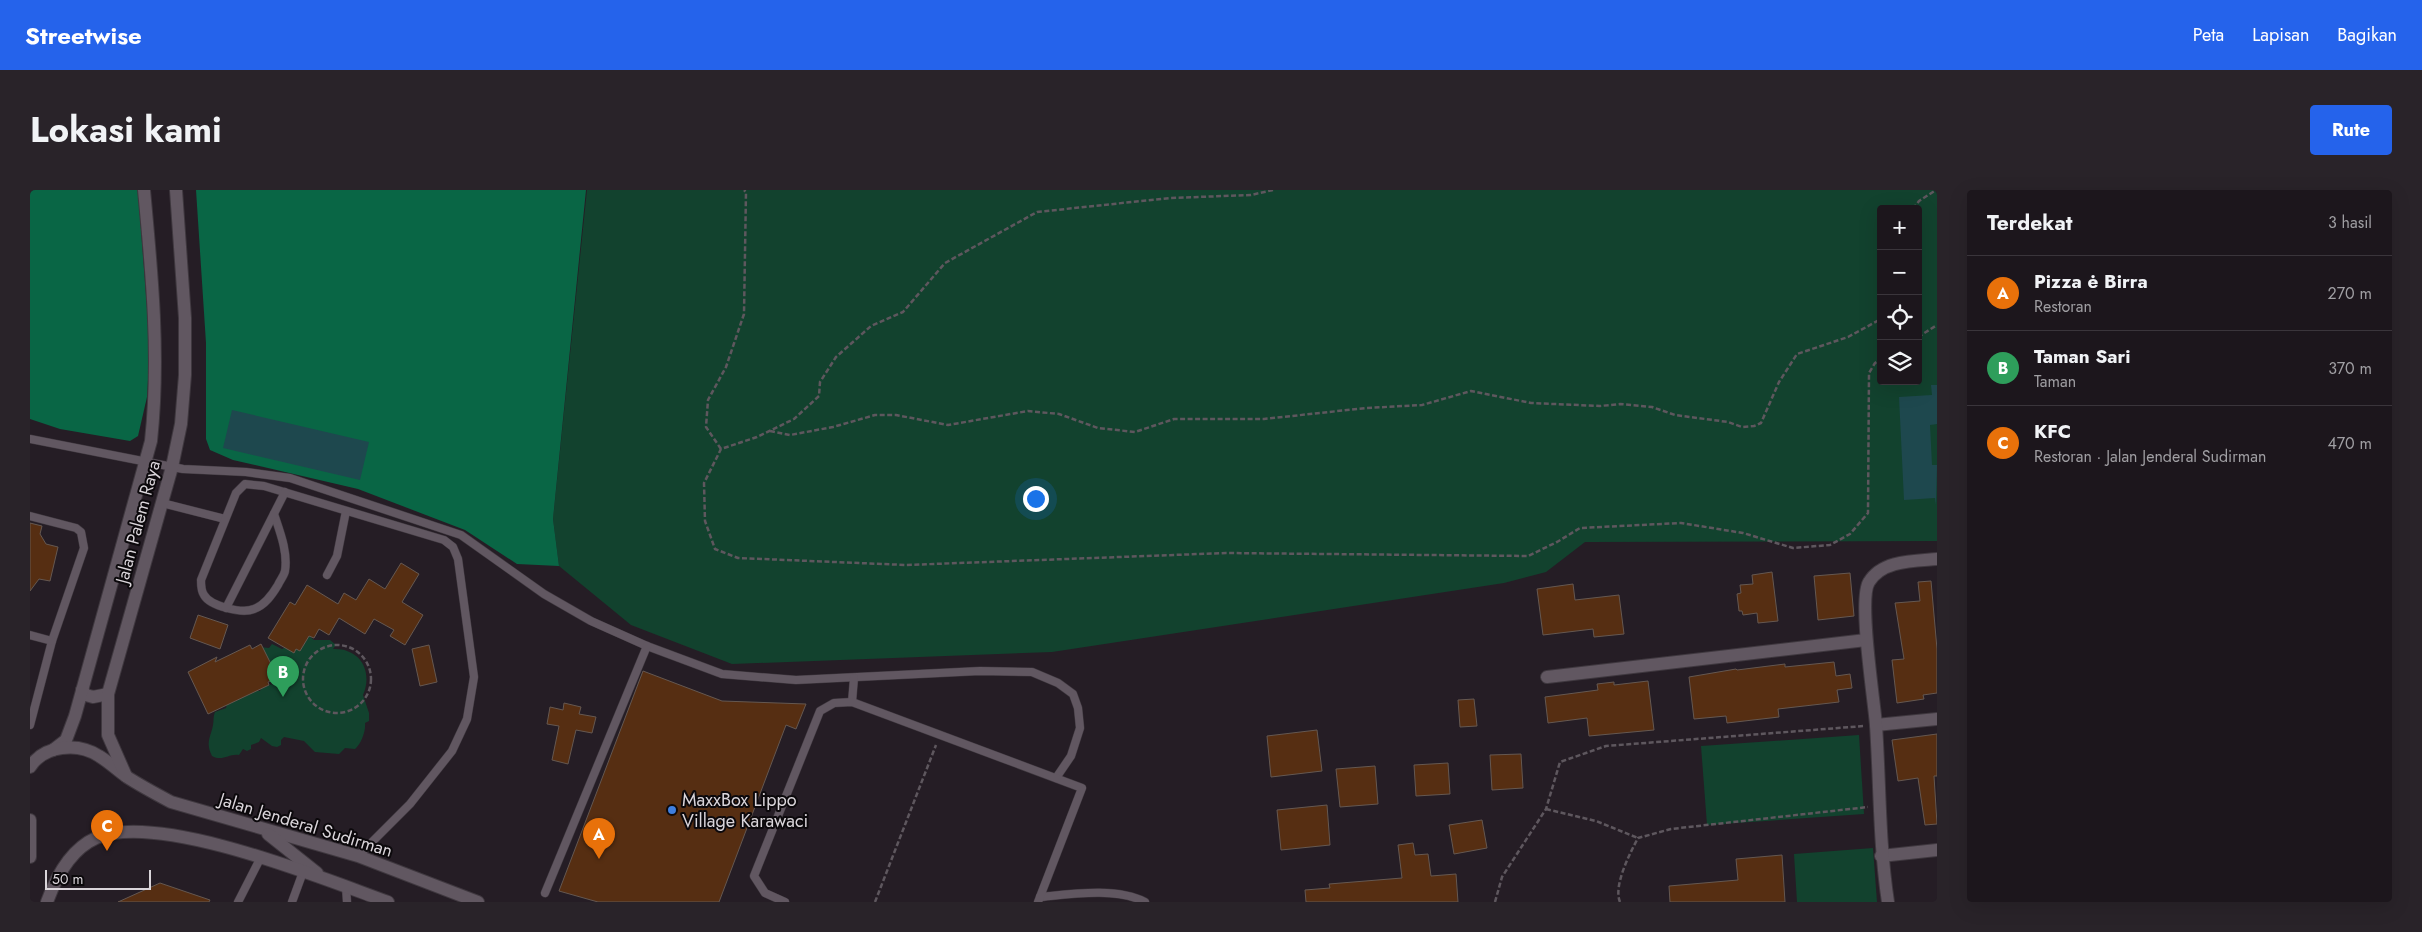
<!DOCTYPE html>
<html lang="id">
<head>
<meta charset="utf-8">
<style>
  body { margin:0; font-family:Jost,sans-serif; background:#292329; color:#f1f3f6 }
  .controls { position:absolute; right:15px; top:15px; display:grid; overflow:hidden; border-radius:5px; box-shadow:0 5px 20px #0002 }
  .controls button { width:45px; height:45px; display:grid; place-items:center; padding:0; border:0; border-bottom:1px solid #3a353b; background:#1c161c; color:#f1f3f6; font:25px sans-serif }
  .scale { position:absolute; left:15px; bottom:12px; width:106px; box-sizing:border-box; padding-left:5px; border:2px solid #dad5da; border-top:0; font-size:14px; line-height:18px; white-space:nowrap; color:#dad5da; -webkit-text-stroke:4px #0c090c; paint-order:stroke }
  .you { position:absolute; left:1005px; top:308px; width:18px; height:18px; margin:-12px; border:4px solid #fff; border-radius:50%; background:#1a73e8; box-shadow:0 0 0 8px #1a73e833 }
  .badge { display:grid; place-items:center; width:32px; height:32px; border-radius:50%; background:#2563eb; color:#fff; font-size:16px; font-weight:700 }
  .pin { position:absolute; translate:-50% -41px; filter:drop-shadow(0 1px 2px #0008) }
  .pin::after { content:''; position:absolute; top:26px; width:18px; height:15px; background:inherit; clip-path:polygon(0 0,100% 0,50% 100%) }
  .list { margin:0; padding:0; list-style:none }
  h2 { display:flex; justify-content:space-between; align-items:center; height:65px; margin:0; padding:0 20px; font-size:21px }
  h2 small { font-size:16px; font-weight:400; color:#a09fa3 }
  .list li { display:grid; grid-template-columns:32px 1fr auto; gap:15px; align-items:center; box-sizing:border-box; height:75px; padding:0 20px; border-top:1px solid #3a353b }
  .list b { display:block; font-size:19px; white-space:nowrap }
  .list p { margin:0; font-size:16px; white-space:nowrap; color:#a09fa3 }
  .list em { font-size:16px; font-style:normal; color:#a09fa3 }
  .icon { flex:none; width:28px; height:28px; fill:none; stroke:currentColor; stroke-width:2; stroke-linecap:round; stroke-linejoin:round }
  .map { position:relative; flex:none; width:1907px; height:712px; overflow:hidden; border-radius:5px }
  header { display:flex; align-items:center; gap:30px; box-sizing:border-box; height:70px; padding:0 25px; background:#2563eb; color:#fff }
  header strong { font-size:24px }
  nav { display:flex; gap:28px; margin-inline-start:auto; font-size:18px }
  .intro { display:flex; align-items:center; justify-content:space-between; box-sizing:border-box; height:120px; padding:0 30px }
  h1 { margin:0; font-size:35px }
  .button { padding:12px 22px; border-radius:5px; background:#2563eb; color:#fff; font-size:18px; font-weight:700 }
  main { display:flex; gap:30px; padding:0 30px }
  aside { flex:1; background:#1c161c; border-radius:5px; box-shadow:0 5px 20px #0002 }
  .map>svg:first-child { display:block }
  .green { fill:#12422e; fill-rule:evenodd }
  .forest { fill:#096645 }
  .water { fill:#1e484e }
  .building { fill:#562e12; stroke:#655851 }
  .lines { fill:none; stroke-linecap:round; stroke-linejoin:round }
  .service-casing { stroke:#3f383f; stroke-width:9 }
  .minor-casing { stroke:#3f383f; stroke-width:14 }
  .tertiary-casing { stroke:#3f383f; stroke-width:14 }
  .path { stroke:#5e575e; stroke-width:2.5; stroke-dasharray:5 2.5; stroke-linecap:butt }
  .service { stroke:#615761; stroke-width:8 }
  .minor { stroke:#615761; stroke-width:12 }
  .tertiary { stroke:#615761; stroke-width:12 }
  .shop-dot { fill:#3f7fe0; stroke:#0c090c; stroke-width:2 }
  .labels { text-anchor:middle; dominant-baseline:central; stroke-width:4; stroke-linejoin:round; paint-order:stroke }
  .street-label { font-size:18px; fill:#dad5da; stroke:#0c090c }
  .poi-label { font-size:18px; fill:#dad5da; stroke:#0c090c; text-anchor:start }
</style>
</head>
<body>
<header>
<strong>Streetwise</strong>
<nav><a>Peta</a><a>Lapisan</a><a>Bagikan</a></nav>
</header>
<div class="intro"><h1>Lokasi kami</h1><a class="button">Rute</a></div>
<main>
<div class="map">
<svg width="1907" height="712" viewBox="0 0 1907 712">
  <rect width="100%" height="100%" fill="#251d25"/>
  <g class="green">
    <path d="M557,0H1907V351L1555,352L1516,382L1474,393L1022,462L702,474L601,435L529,376L523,329ZM1851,19H1888V191H1851Z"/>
    <path d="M279,446L284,450H300L306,455L303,459C331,458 343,482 333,505L339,523V531L335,533C336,541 331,554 325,559L315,558L309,564L285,562L274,551L254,547L251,550V555L247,557L242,556L231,548L229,552L221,555V559L217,561L213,559L209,565C199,563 193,572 182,566C175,552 181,547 183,535C184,530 183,527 185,522L196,518L197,514L220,504L221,500L230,501L232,497L243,494V489L230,457L239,458L242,454L252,459Z"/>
    <path d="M1829,545L1834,624L1677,635L1671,556Z"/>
    <path d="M1843,658L1847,712H1767L1764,664Z"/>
  </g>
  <g class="forest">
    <path d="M0,0H108L120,157L117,207L108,246L100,251L30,239L0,229Z"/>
    <path d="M166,0H556L523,329L529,376L487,374L435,340L328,299L203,270L180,260L176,249V153Z"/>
  </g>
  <g class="water">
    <path d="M1901,195H1907V234L1900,235L1902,275H1907L1906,315L1905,308L1874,310L1869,207L1902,205Z"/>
    <path d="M202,220L339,252L330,290L193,258Z"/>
  </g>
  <g class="building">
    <path d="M0,333L12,336L10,344L16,354L28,357L20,391L9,389L0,401Z"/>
    <path d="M371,373L389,384L372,412L393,425L375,455L360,446L364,440L344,429L335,444L309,428L299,445L289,439L284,448L279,446L270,461L266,459L264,463L238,448L260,412L265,415L277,395L308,414L314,403L326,410L339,389L355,399Z"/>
    <path d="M1742,382L1748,431L1728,433L1727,423L1713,425L1712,421H1709L1707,404L1711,403L1710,395L1723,394L1722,385Z"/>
    <path d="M1820,383L1824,426L1788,430L1784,386Z"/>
    <path d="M1901,391L1907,459V503L1893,505L1894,509L1867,513L1862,470L1874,469L1865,413L1890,411L1888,392Z"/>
    <path d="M1543,394L1545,410L1589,405L1594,444L1564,447L1563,439L1513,445L1507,399Z"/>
    <path d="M168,425L198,435L190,459L160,448Z"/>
    <path d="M231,454L248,488L238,492L239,495L178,524L158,482L187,467L185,472L220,455L222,459Z"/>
    <path d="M399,455L407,492L390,496L382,459Z"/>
    <path d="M1804,472L1806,486L1820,484L1822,498L1807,500L1809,512L1748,519L1749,527L1697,533L1696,526L1664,529L1659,487L1706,479L1707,480L1755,474V477Z"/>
    <path d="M613,481L692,511L776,514L766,539L756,535L689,712H568L529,701Z"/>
    <path d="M1618,491L1624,540L1559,546L1557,528L1518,533L1515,507L1568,500L1567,494L1584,492V495Z"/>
    <path d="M1444,509L1447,536L1430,537L1428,510Z"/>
    <path d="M534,513L551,517L549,524L566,527L562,543L546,540L538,574L522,570L529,536L517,534L520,517L533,520Z"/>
    <path d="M1287,540L1292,581L1241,587L1237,546Z"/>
    <path d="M1907,544V586H1904L1907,634L1895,635L1888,588L1868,591L1862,550Z"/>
    <path d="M1491,564L1493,598L1462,600L1460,565Z"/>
    <path d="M1418,573L1420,604L1386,606L1384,575Z"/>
    <path d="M1345,576L1348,614L1310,617L1306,579Z"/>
    <path d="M1297,615L1300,655L1251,660L1247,620Z"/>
    <path d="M1452,630L1457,658L1424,664L1419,635Z"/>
    <path d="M1383,653L1385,665L1398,664L1401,686L1426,684L1428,712H1276L1275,700L1300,698L1299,694L1372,688L1368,655Z"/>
    <path d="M1752,665L1755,712H1640L1639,696L1708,690L1706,669Z"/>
    <path d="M130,693L180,710L179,712H88Z"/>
  </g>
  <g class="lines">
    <g class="service-casing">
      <g id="service">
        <path d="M0,249L153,279L216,282L260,288L431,345L514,404L561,431L617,456L692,484L766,490L950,481L1002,482L1028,493L1043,504L1048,518L1050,538L1041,566L1026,588"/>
        <path d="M132,313L195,329"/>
        <path d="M244,324C250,342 258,362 255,381C254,386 250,390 248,395C242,405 235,415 224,419C212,424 180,416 174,405C171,401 171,395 171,390L206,303L215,294L234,296L414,350L423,357L428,369L444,487L437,529L422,561L380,614L328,666"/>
        <path d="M0,326L46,338L51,342L54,358L22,451L0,535"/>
        <path d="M297,385L307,366L316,321"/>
        <path d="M196,418L255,302"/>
        <path d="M0,445L22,451"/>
        <path d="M822,512L824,488"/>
        <path d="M316,697L317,712"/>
        <path d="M515,703L617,456"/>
        <path d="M1010,707C1041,704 1087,697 1115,712"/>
        <path d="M208,712L231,667"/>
        <path d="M262,712L273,682"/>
        <path d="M755,712L735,703L724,686L790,521L804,513L822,512L1052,598L1008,712"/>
      </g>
    </g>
    <g class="minor-casing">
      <g id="minor">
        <path d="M1517,487L1836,450"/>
        <path d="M52,500L56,505L63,507L78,504"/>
        <path d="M1846,535L1907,529"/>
        <path d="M1851,666L1907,660"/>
        <path d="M1858,712C1849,653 1850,595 1846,535C1844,509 1828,409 1839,392C1852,370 1884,371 1907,369"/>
      </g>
    </g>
    <g class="tertiary-casing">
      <g id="tertiary">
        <path d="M23,560L36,550L45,526L121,251C130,168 122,84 114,0"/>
        <path d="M0,577C14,555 48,552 69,566C79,572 87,580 97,587C111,596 126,604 141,612L328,666L448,712"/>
        <path d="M96,586L78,545V504L142,277L151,234L155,185V128L146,0"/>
        <path d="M0,630V667"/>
        <path d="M238,644L287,683"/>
        <path d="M17,712C26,687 41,659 66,648C128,621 294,689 358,712"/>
      </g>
    </g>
    <g class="path">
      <path d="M1243,0L1221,5L1140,8L1007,22L915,73L873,122L841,136L806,167L790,192L789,206L764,229L727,247L691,259L674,293L675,331L685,359L708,368L876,375L1196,363L1498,366L1527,352L1550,338L1651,333L1713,343L1763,358L1800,355L1820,344L1838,323L1839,183L1845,173L1851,169"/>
      <path d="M1883,19L1889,11L1906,0"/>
      <path d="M1888,147L1907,135"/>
      <path d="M740,241L760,245L803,237L845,225H866L918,235L998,221L1029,224L1068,238L1105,242L1144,229H1234L1336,218L1392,215L1441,201L1501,213L1570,216L1590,214L1622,217L1645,225L1698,232L1712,237L1724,236L1731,233L1749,192L1767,164L1818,147L1851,129"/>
      <path d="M691,259L676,237L678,210L696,177L714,124L716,2L714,0"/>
      <circle cx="307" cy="489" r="34"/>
      <path d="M1516,619L1566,631L1608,648"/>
      <path d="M845,712L906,555"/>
      <path d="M1465,712L1472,687L1516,619L1530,572L1576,556L1834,536"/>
      <path d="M1590,712C1583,696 1600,663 1608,648L1641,639L1838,617"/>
    </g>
    <use href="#service" class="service"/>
    <use href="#minor" class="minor"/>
    <use href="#tertiary" class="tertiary"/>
  </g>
  <circle class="shop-dot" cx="642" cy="620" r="5"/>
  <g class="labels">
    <g class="street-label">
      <text transform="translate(108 332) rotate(-75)">Jalan Palem Raya</text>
      <text transform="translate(276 635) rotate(17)">Jalan Jenderal Sudirman</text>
    </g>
    <g class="poi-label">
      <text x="652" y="610">MaxxBox Lippo<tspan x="652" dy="21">Village Karawaci</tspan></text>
    </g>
  </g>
</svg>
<div class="controls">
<button>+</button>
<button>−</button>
<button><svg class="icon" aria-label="locate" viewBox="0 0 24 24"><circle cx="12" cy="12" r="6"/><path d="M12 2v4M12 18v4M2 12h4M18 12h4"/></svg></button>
<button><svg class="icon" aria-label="layers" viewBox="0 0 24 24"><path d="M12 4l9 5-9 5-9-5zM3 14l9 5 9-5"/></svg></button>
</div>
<div class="scale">50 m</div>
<div class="you"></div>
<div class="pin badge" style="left:569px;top:669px;background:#e8710a">A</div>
<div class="pin badge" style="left:253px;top:507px;background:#2e9e5b">B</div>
<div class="pin badge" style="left:77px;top:661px;background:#e8710a">C</div>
</div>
<aside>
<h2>Terdekat<small>3 hasil</small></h2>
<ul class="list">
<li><span class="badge" style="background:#e8710a">A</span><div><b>Pizza ė Birra</b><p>Restoran</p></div><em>270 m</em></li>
<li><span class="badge" style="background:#2e9e5b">B</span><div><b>Taman Sari</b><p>Taman</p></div><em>370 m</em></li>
<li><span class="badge" style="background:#e8710a">C</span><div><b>KFC</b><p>Restoran · Jalan Jenderal Sudirman</p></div><em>470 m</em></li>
</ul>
</aside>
</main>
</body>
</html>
